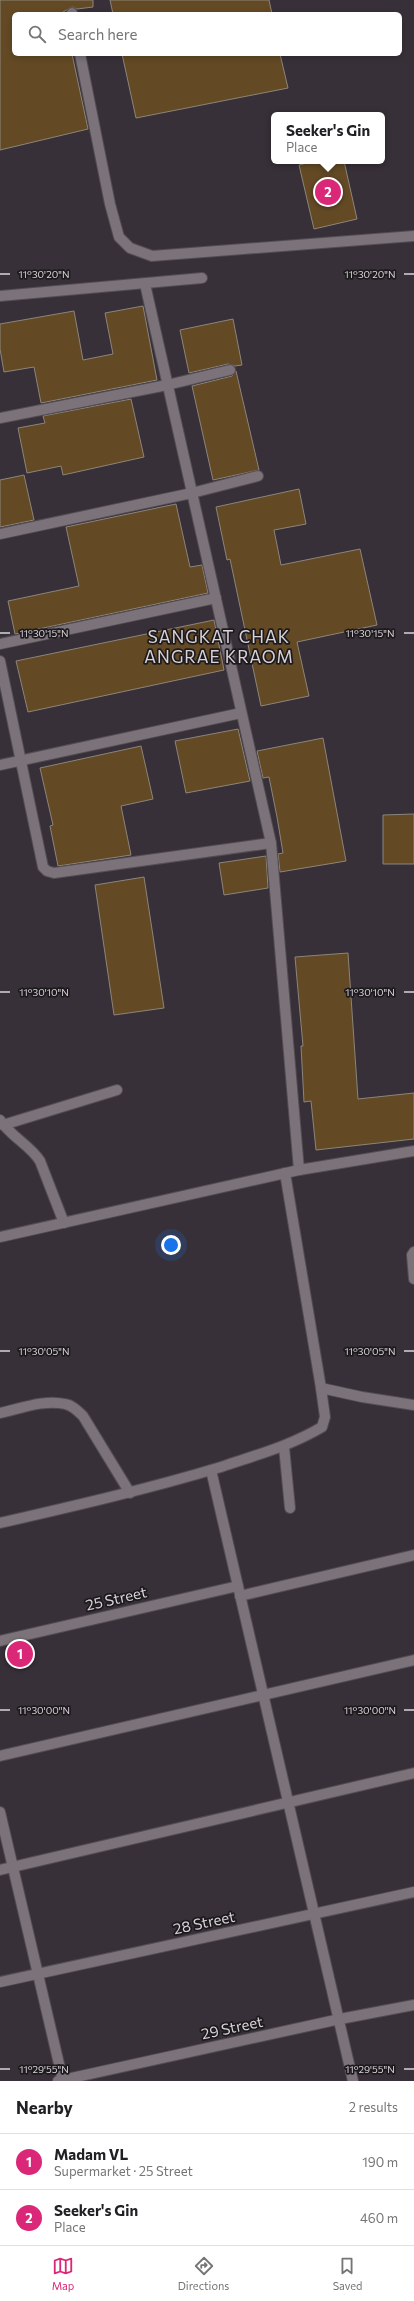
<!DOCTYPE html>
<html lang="en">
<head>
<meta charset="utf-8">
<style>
  body { margin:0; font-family:Commissioner,sans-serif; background:#f2f2f2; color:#202124 }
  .you { position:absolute; left:171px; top:1245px; width:14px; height:14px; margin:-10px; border:3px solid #fff; border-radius:50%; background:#1a73e8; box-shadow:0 0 0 6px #1a73e833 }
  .badge { display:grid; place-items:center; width:26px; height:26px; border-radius:50%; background:#db2777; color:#fff; font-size:13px; font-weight:700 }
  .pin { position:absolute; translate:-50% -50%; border:2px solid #fff; box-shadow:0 1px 4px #0006 }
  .popup { position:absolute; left:271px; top:112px; width:114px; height:52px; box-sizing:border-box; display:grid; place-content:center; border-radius:6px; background:#fff; filter:drop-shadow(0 1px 3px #0005); font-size:13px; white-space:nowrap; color:#757577 }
  .popup b { font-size:15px; color:#202124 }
  .popup::after { content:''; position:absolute; left:50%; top:100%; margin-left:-8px; border:8px solid transparent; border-top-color:#fff }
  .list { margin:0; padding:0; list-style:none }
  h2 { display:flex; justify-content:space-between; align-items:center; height:52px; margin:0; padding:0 16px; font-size:17px }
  h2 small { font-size:13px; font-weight:400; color:#757577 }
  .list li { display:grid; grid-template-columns:26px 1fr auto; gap:12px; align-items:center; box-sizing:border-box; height:56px; padding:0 16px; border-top:1px solid #e0e0e0 }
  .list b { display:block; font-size:15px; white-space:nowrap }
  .list p { margin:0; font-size:13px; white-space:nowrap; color:#757577 }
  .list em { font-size:13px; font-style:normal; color:#757577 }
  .icon { flex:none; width:22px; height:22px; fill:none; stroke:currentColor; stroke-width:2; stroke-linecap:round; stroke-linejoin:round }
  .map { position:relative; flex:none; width:414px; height:2081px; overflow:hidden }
  .search { position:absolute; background:#fff; box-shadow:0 2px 6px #0003; left:12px; right:12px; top:12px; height:44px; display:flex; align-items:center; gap:10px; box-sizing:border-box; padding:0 14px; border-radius:6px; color:#757577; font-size:15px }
  .sheet { height:164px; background:#fff }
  nav { display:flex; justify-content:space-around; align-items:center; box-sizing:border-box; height:56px; border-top:1px solid #e0e0e0; background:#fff; font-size:11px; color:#757577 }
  nav a { display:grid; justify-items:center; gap:2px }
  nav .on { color:#db2777 }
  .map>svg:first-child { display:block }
  .building { fill:#634a25; stroke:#8c857a }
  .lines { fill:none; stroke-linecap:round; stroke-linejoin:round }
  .minor-casing { stroke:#534c53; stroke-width:12 }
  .minor { stroke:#7b727a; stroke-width:10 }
  .ticks { fill:none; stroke:#d8d3d8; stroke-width:1.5 }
  .labels { text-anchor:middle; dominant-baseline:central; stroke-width:3.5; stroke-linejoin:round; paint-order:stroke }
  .street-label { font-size:15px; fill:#d8d3d8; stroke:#1d1a1d }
  .quarter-label { font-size:17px; letter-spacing:1px; fill:#d8d3d8; stroke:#1d1a1d }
  .ticks-label { font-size:10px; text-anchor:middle; fill:#d8d3d8; stroke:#1d1a1d; stroke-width:3.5; stroke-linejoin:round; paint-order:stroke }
</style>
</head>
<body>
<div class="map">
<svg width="414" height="2081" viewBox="0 0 414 2081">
  <rect width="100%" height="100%" fill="#383038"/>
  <g class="building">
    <path d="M0,0H93V7L77,9L72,7L63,12L64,14H14V54H72L88,129L0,150Z"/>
    <path d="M110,0H269L272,14H113Z"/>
    <path d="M122,54H280L288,88L136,118Z"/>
    <path d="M316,161H344L357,219L314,229L299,165Z"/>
    <path d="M143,306L157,380L41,403L34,367L4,372L0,349V324L74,311L83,360L113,354L105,313Z"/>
    <path d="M233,319L242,365L235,366L228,364L189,373L180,330Z"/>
    <path d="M236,371L259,470L213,480L192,386L232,376Z"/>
    <path d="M131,399L144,457L63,475L61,466L27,473L18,428L45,423L43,416Z"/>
    <path d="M24,475L34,520L0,527V480Z"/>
    <path d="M299,489L306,524L274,530L281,565L360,549L377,625L297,642L309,696L261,706L230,559L227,560L216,507Z"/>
    <path d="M176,504L190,567L202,565L208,593L15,634L8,601L79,586L66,527Z"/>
    <path d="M214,620L224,670L28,712L16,661Z"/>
    <path d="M238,729L250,781L186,793L175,741Z"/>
    <path d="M323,738L346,861L280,872L278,854L283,853L277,817L269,777L263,778L257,751Z"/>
    <path d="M141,746L153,799L121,806L131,855L58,866L50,826L53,825L40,768Z"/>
    <path d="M414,814V864H383V815Z"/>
    <path d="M266,856L268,888L224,895L219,863Z"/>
    <path d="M144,877L164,1008L114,1015L95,885Z"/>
    <path d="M348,953L358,1099L414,1093V1139L316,1150L311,1101L304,1102L301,1046H303L295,957Z"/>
  </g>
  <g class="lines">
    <g class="minor-casing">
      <g id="minor">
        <path d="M72,13V14"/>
        <path d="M80,54L110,204L119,237L130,248L152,256L414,236"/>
        <path d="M145,284L271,843L299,1170"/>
        <path d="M0,296L202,278"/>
        <path d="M0,418L167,385L230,370"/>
        <path d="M0,534L192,493L258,476"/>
        <path d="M0,644L216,598"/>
        <path d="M0,661L43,867L47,871L54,873L271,843"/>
        <path d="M0,765L241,713"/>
        <path d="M0,1120C11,1137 30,1145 40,1161L64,1223"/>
        <path d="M3,1125L117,1090"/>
        <path d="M0,1237L299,1170L414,1151"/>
        <path d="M414,1252L412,1255L414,1279"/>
        <path d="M321,1388L362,1397L414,1405"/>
        <path d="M0,1413C19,1409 45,1399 65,1404C72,1405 78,1411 83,1416L130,1493"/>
        <path d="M284,1447L290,1508"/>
        <path d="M211,1470L353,2081"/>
        <path d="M0,1523C74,1506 148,1489 221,1467C256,1455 290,1446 322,1427L325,1417L321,1388L285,1173"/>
        <path d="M240,1596L414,1555"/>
        <path d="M0,1641L238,1586"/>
        <path d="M0,1756L414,1660"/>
        <path d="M0,1812L63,2081"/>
        <path d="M0,1870L414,1773"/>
        <path d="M0,1982L414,1892"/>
        <path d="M58,2081L340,2019L414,2005"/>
      </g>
    </g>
    <use href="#minor" class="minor"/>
  </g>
  <path class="ticks" d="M0,274H10M404,274H414M0,633H10M404,633H414M0,992H10M404,992H414M0,1351H10M404,1351H414M0,1710H10M404,1710H414M0,2069H10M404,2069H414"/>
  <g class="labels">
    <g class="street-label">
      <text transform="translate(116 1598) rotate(-13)">25 Street</text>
      <text transform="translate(204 1922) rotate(-12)">28 Street</text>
      <text transform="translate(232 2027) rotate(-12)">29 Street</text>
    </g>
    <g class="quarter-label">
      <text x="219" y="636">SANGKAT CHAK<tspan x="219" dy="20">ANGRAE KRAOM</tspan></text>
    </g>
  </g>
  <g class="ticks-label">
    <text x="44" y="278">11°30'20"N</text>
    <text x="370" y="278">11°30'20"N</text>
    <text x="44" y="637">11°30'15"N</text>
    <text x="370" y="637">11°30'15"N</text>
    <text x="44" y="996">11°30'10"N</text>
    <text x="370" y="996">11°30'10"N</text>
    <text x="44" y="1355">11°30'05"N</text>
    <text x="370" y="1355">11°30'05"N</text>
    <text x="44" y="1714">11°30'00"N</text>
    <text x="370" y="1714">11°30'00"N</text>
    <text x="44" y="2073">11°29'55"N</text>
    <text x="370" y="2073">11°29'55"N</text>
  </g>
</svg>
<div class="you"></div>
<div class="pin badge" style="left:20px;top:1654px">1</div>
<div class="pin badge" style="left:328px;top:192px">2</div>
<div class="popup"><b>Seeker's Gin</b>Place</div>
<div class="search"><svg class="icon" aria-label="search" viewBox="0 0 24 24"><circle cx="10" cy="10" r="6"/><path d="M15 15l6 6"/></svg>Search here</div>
</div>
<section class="sheet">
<h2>Nearby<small>2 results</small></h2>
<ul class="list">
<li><span class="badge">1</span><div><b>Madam VL</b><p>Supermarket · 25 Street</p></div><em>190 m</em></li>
<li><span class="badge">2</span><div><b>Seeker's Gin</b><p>Place</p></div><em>460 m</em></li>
</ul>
</section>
<nav>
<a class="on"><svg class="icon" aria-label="map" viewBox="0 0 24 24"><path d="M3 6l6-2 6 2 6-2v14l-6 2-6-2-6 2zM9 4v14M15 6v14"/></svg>Map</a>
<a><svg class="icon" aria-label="directions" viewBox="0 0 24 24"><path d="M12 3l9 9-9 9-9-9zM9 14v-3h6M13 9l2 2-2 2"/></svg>Directions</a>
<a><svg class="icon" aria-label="saved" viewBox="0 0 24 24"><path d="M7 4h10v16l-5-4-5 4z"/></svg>Saved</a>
</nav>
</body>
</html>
